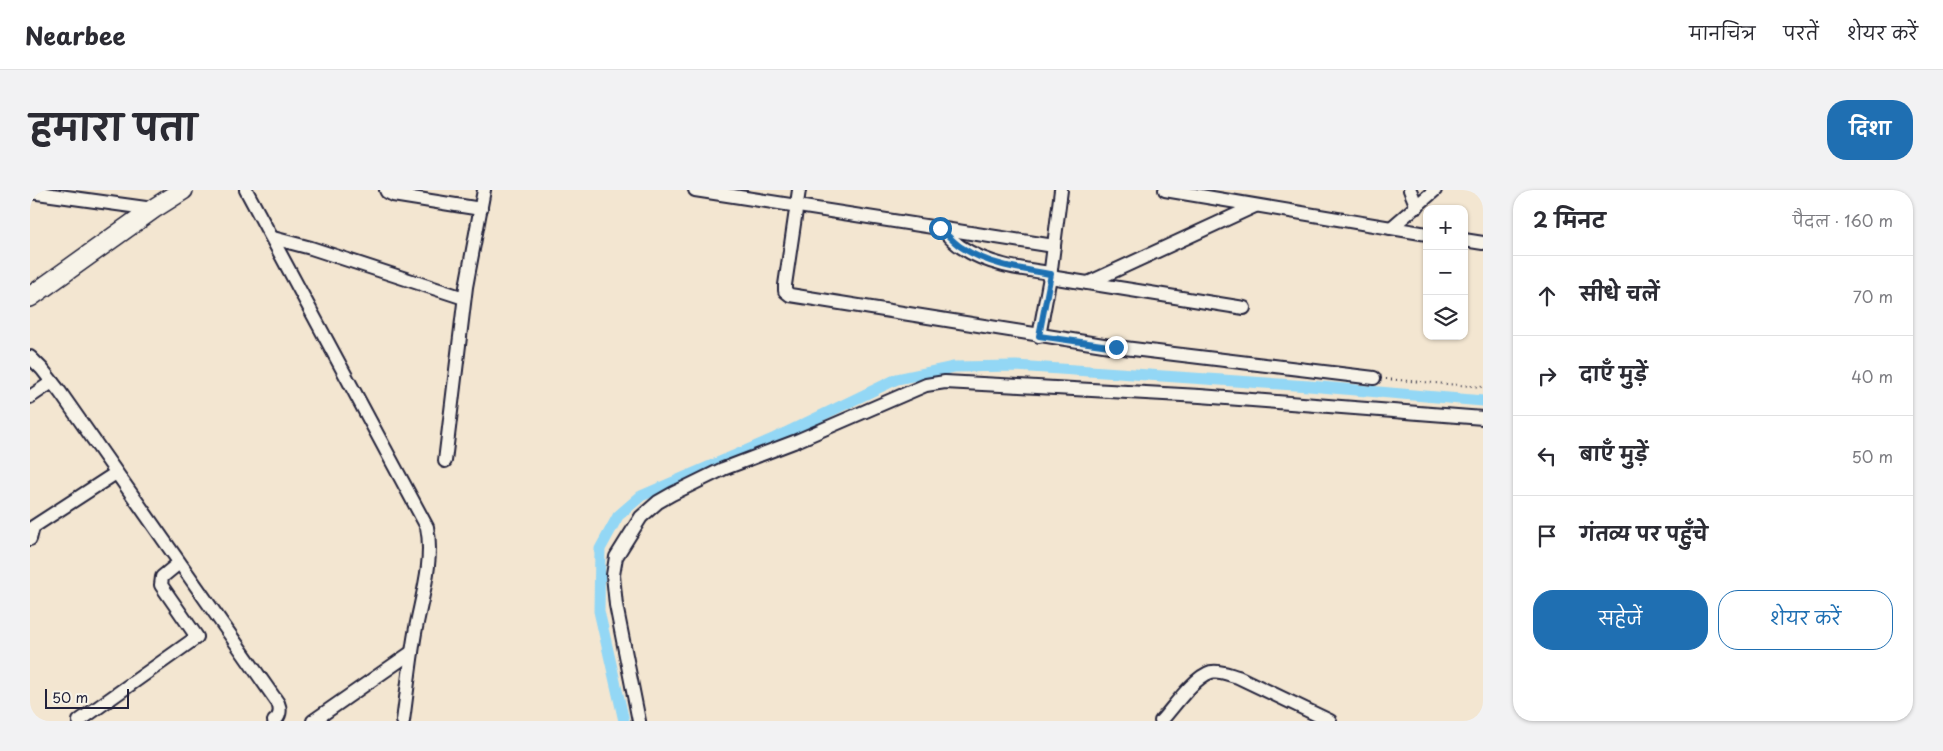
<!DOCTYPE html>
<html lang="hi">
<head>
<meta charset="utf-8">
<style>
  body { margin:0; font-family:"Playpen Sans","Playpen Sans Deva",sans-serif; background:#f2f2f3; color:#2b2b33 }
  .controls { position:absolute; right:15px; top:15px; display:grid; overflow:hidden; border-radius:10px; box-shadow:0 1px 4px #0004 }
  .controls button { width:45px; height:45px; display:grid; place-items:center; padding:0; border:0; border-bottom:1px solid #e1e1e2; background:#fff; color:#2b2b33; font:25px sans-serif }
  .scale { position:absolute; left:15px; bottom:12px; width:84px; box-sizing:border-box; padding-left:5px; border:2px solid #22223b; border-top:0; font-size:14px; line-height:18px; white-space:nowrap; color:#22223b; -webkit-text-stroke:4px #f7f3e8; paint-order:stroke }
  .stop { position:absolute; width:15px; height:15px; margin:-11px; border:4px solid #1f6fb2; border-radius:50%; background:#fff }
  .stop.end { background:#1f6fb2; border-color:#fff; box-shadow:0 1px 5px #0008 }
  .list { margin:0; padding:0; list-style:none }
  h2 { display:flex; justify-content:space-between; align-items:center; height:65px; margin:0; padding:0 20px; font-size:21px }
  h2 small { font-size:16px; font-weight:400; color:#7c7c81 }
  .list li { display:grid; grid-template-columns:32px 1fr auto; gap:15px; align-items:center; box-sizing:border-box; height:80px; padding:0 20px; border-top:1px solid #e1e1e2 }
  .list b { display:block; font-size:19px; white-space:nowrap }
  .list em { font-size:16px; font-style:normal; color:#7c7c81 }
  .actions { display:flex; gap:10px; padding:15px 20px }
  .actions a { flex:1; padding:11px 0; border:1px solid #1f6fb2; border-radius:20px; text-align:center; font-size:18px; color:#1f6fb2 }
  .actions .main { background:#1f6fb2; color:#fff }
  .icon { flex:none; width:28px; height:28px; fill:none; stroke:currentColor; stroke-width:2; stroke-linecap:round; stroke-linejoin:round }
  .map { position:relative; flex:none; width:1453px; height:531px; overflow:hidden; border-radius:20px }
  header { display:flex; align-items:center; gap:30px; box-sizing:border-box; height:70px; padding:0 25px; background:#fff; border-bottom:1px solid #e1e1e2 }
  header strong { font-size:24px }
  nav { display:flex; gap:28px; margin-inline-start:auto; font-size:18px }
  .intro { display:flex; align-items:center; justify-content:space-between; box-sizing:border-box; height:120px; padding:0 30px }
  h1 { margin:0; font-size:35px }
  .button { padding:12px 22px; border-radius:20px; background:#1f6fb2; color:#fff; font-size:18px; font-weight:700 }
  main { display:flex; gap:30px; padding:0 30px }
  aside { flex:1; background:#fff; border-radius:20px; box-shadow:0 1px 4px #0004 }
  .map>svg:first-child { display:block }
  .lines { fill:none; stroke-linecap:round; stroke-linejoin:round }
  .canal { stroke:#93d7f5; stroke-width:11 }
  .minor-casing { stroke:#22223b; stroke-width:16 }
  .highway-casing { stroke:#22223b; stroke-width:22 }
  .path { stroke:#22223b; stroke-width:2; stroke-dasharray:1 4; stroke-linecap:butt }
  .minor { stroke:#f7f3e8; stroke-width:12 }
  .highway { stroke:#f7f3e8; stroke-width:19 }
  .route { stroke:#1f6fb2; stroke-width:6 }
</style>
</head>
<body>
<header>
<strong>Nearbee</strong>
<nav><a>मानचित्र</a><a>परतें</a><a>शेयर करें</a></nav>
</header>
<div class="intro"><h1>हमारा पता</h1><a class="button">दिशा</a></div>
<main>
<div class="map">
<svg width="1453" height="531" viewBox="0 0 1453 531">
  <rect width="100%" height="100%" fill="#f3e6d1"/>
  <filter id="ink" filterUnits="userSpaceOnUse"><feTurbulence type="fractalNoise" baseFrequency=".02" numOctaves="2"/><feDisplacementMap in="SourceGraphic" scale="10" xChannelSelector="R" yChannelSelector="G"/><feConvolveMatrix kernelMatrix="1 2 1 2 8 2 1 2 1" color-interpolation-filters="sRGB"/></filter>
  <g filter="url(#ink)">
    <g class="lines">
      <path class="canal" d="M594,531L569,421L570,359L588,326L611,306L745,248L867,189L924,177L986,176L1279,196L1453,211"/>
      <g class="minor-casing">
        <g id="minor">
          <path d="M216,0L397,337C404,372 391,409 385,443C380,472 377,502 373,531"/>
          <path d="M356,0L357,2L363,5L451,19"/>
          <path d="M665,0L1024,56"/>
          <path d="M769,0L755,95V101L760,105L1086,157L1344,188"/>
          <path d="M1135,0L1397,44"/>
          <path d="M1380,0L1387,17"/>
          <path d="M0,2L123,19"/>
          <path d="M911,38C917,44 923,52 931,57C958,75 990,79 1021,83"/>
          <path d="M1361,38L1405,0"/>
          <path d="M243,48L281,58L434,108"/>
          <path d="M1434,50L1453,53"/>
          <path d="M1020,87L1214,118"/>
          <path d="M1058,93L1225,16"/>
          <path d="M1009,146L1020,87L1031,0"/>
          <path d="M0,167L12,179L30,202L248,513C251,520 250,527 244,531"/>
          <path d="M0,207L22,192"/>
          <path d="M415,271L436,97L454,0"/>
          <path d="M0,349L3,337L86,283"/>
          <path d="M49,531L167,447L131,395L132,387L149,373"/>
          <path d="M283,531L382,462"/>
          <path d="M609,531L586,415L583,385L586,367L611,327L628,312L642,304L693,279L764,252L896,195L915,192L1170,206L1453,228"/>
          <path d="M1131,531C1143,518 1164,487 1181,482C1190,480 1200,485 1208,487L1300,531"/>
        </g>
      </g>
      <g class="highway-casing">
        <path id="highway" d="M0,107L123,19L153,0"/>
      </g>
      <path class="path" d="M1356,189L1453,197"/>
      <use href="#minor" class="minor"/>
      <use href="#highway" class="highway"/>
    </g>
  </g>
  <g class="lines" filter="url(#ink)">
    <path class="route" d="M910,38C917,44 923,52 931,57C958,75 990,79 1021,84L1009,146L1086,157"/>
  </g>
</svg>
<div class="controls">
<button>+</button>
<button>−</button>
<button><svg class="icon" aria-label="layers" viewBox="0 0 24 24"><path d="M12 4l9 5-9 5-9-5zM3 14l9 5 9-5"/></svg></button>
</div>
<div class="scale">50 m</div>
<div class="stop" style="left:910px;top:38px"></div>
<div class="stop end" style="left:1086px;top:157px"></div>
</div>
<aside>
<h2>2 मिनट<small>पैदल · 160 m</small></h2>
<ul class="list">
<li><svg class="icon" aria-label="ahead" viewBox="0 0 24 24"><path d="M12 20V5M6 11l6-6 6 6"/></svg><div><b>सीधे चलें</b></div><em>70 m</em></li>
<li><svg class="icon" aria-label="right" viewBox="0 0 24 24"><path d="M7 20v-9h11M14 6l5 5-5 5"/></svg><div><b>दाएँ मुड़ें</b></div><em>40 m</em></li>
<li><svg class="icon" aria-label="left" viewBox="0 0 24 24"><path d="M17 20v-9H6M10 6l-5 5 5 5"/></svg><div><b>बाएँ मुड़ें</b></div><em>50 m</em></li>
<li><svg class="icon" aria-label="arrive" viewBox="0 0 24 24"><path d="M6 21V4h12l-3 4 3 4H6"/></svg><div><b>गंतव्य पर पहुँचे</b></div></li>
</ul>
<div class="actions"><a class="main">सहेजें</a><a>शेयर करें</a></div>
</aside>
</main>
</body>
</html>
